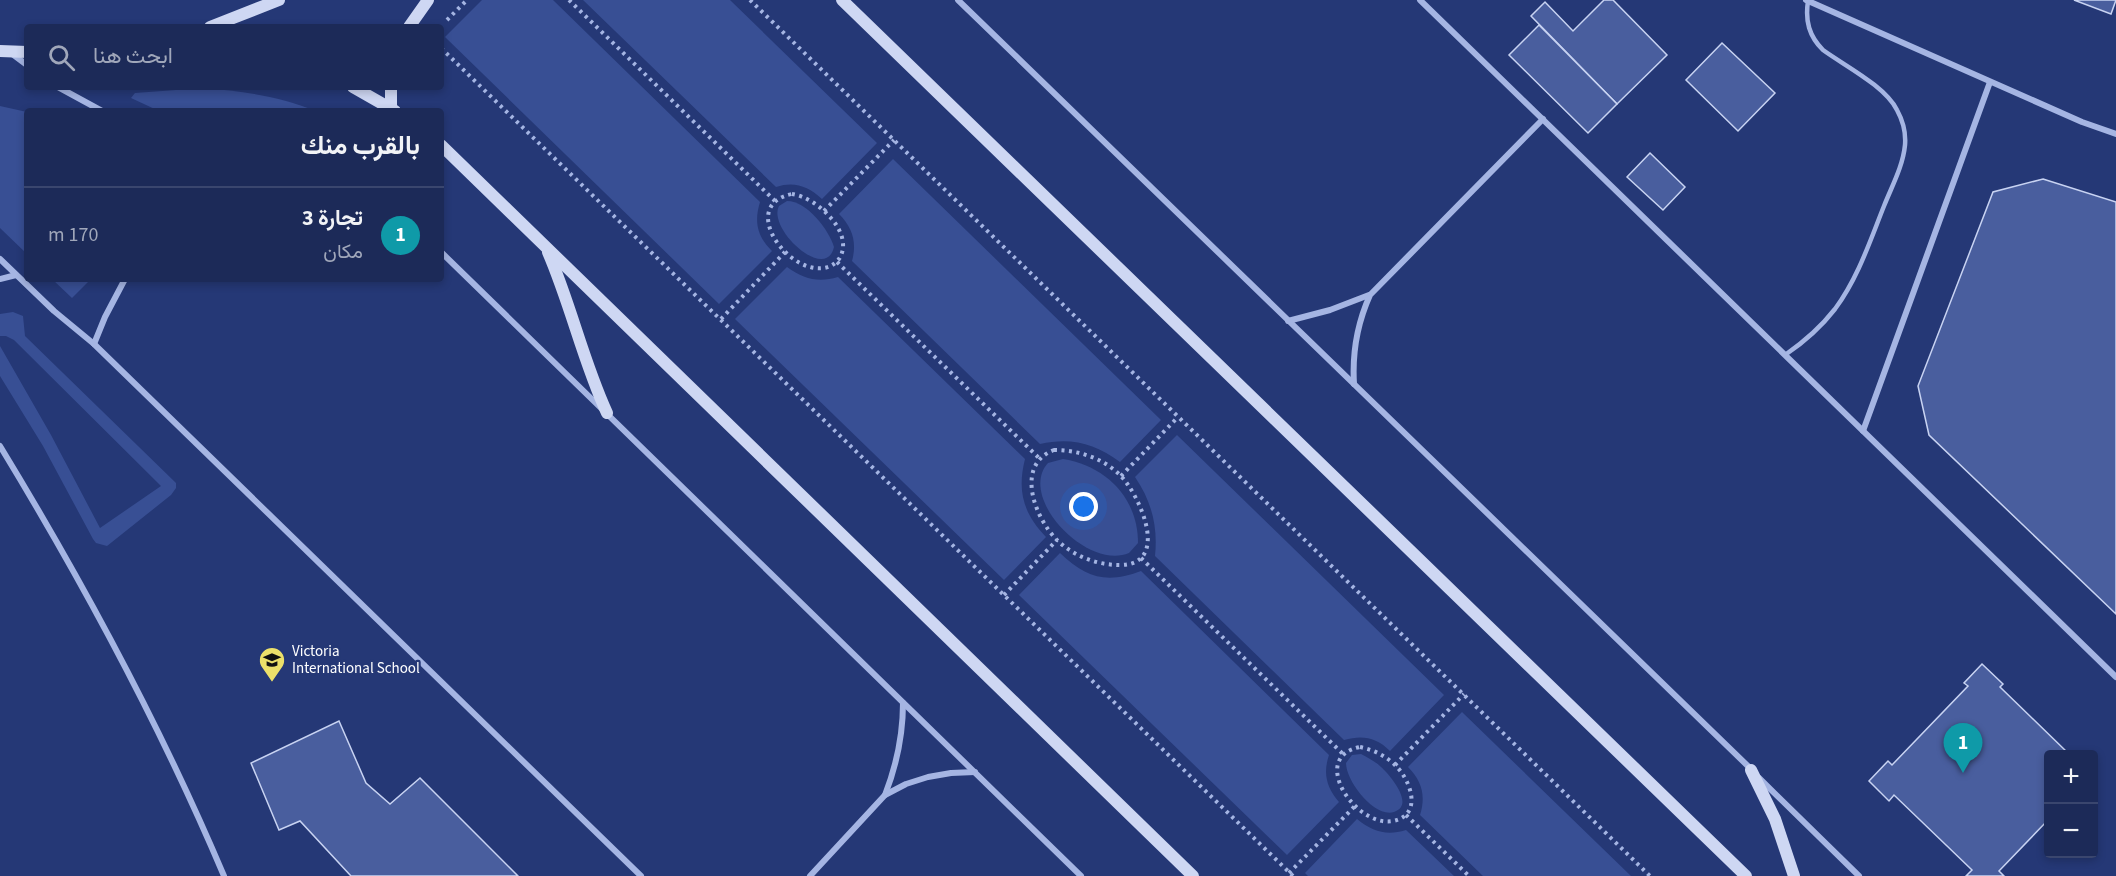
<!DOCTYPE html>
<html lang="ar">
<head>
<meta charset="utf-8">
<style>
  body { margin:0; font-family:"Source Sans 3",Vazirmatn,sans-serif; background:#293661; color:#f1f3f6; direction:rtl }
  .controls { position:absolute; right:18px; bottom:18px; display:grid; overflow:hidden; border-radius:6px; box-shadow:0 3px 9px #0003 }
  .controls button { width:54px; height:54px; display:grid; place-items:center; padding:0; border:0; border-bottom:2px solid #3a466e; background:#1c2a58; color:#f1f3f6; font:30px sans-serif }
  .you { position:absolute; left:1084px; top:507px; width:21px; height:21px; margin:-15px; border:4px solid #fff; border-radius:50%; background:#1a73e8; box-shadow:0 0 0 9px #1a73e833 }
  .badge { display:grid; place-items:center; width:39px; height:39px; border-radius:50%; background:#ece06a; color:#fff; font-size:20px; font-weight:700 }
  .pin { position:absolute; translate:-50% -50px; filter:drop-shadow(0 2px 3px #0008) }
  .pin::after { content:''; position:absolute; top:32px; width:21px; height:18px; background:inherit; clip-path:polygon(0 0,100% 0,50% 100%) }
  .list { margin:0; padding:0; list-style:none }
  h2 { display:flex; justify-content:space-between; align-items:center; height:78px; margin:0; padding:0 24px; font-size:26px }
  h2 small { font-size:20px; font-weight:400; color:#a0a7ba }
  .list li { display:grid; grid-template-columns:39px 1fr auto; gap:18px; align-items:center; box-sizing:border-box; height:96px; padding:0 24px; border-top:2px solid #3a466e }
  .list b { display:block; font-size:22px; white-space:nowrap }
  .list p { margin:0; font-size:20px; white-space:nowrap; color:#a0a7ba }
  .list em { font-size:20px; font-style:normal; color:#a0a7ba }
  .icon { flex:none; width:33px; height:33px; fill:none; stroke:currentColor; stroke-width:2; stroke-linecap:round; stroke-linejoin:round }
  .map { position:relative; flex:none; width:2116px; height:876px; overflow:hidden; direction:ltr }
  .search { position:absolute; background:#1c2a58; box-shadow:0 3px 9px #0003; left:24px; top:24px; width:420px; height:66px; display:flex; align-items:center; gap:15px; box-sizing:border-box; padding:0 21px; border-radius:6px; color:#a0a7ba; font-size:22px }
  .panel { position:absolute; background:#1c2a58; box-shadow:0 3px 9px #0003; left:24px; top:108px; width:420px; height:174px; border-radius:6px; direction:rtl }
  .map>svg:first-child { display:block }
  .green { fill:#384f94 }
  .building { fill:#495e9e; stroke:#c8d3f2; stroke-width:1.5 }
  .lines { fill:none; stroke-linecap:round; stroke-linejoin:round }
  .path { stroke:#a5b5e3; stroke-width:4; stroke-dasharray:3 4.5; stroke-linecap:butt }
  .lane { stroke:#a5b5e3; stroke-width:4.5 }
  .street { stroke:#a5b5e3; stroke-width:6 }
  .secondary { stroke:#ced7f3; stroke-width:12 }
  .labels { text-anchor:middle; dominant-baseline:central; stroke-width:4.5; stroke-linejoin:round; paint-order:stroke }
  .poi-label { font-size:15px; fill:#fff; stroke:#253876; text-anchor:start }
</style>
</head>
<body>
<div class="map">
<svg width="2116" height="876" viewBox="0 0 2116 876">
  <rect width="100%" height="100%" fill="#253876"/>
  <g class="green">
    <path d="M482,0H553L760,202C754,222 757,236 772,251L719,304L445,37Z"/>
    <path d="M583,0H730L877,143L822,199C808,186 794,181 776,187Z"/>
    <path d="M203,88C242,91 279,96 316,111H159L131,98L135,93Z"/>
    <path d="M0,106L27,112V254L0,228Z"/>
    <path d="M893,159L1161,420L1120,462C1095,443 1070,437 1040,444L852,261C857,243 853,228 839,214Z"/>
    <path d="M787,201C807,201 829,230 834,247C826,283 767,229 779,206Z"/>
    <path d="M787,267C804,279 818,283 838,277L1025,459C1017,491 1023,513 1046,537L1004,580L735,319Z"/>
    <path d="M52,279H91L72,298Z"/>
    <path d="M13,312L23,316L25,336L176,483V488L171,495L107,546L96,543L93,539L43,446L0,376V346L51,435L100,528L161,486L14,340L6,336H0V314Z"/>
    <path d="M1177,435L1444,695L1390,751C1376,737 1362,735 1344,740L1155,556C1158,527 1152,502 1135,477Z"/>
    <path d="M1063,459C1106,466 1138,498 1138,543L1129,553C1087,571 1017,497 1048,463Z"/>
    <path d="M1060,553C1086,578 1107,584 1141,571L1329,755C1323,773 1326,787 1339,802L1287,855L1019,595Z"/>
    <path d="M1462,712L1631,876H1483L1420,815C1426,796 1422,781 1408,767Z"/>
    <path d="M1361,754C1368,758 1375,761 1381,767C1389,774 1416,805 1394,812C1374,818 1346,781 1346,763L1352,755Z"/>
    <path d="M1357,819C1373,832 1387,836 1406,830L1454,876H1308L1305,873Z"/>
  </g>
  <g class="building">
    <path d="M1604,0H1613L1667,55L1617,104L1531,16L1545,2L1573,31Z"/>
    <path d="M2074,0H2116L2111,14Z"/>
    <path d="M1539,25L1617,104L1588,133L1509,55Z"/>
    <path d="M1722,43L1775,93L1738,131L1686,80Z"/>
    <path d="M1650,153L1685,187L1663,210L1627,177Z"/>
    <path d="M2043,179L2116,202V614L1929,435L1918,386L1993,192Z"/>
    <path d="M1982,664L2003,684L2000,687L2069,754H2048V820L1999,871L2004,876H1966L1972,870L1894,795L1889,801L1869,781L1888,761L1892,765L1968,686L1964,683Z"/>
    <path d="M339,721L366,783L390,804L420,778L518,876H351L300,821L279,830L251,763Z"/>
  </g>
  <g class="lines">
    <g class="path">
      <path d="M569,0L775,201"/>
      <path d="M750,0L1650,876"/>
      <path d="M447,20L467,0"/>
      <path d="M441,48L1293,876"/>
      <path d="M792,194C816,197 856,233 839,259C835,264 830,267 824,268C787,274 738,205 792,194Z"/>
      <path d="M824,211L894,140"/>
      <path d="M837,262L1039,458"/>
      <path d="M721,319L785,252"/>
      <path d="M1054,450C1078,450 1103,458 1120,475C1140,495 1171,565 1120,565C1098,565 1075,557 1058,541C1035,519 1014,465 1054,450Z"/>
      <path d="M1121,476L1178,417"/>
      <path d="M1141,558L1343,754"/>
      <path d="M1004,595L1057,540"/>
      <path d="M1360,747C1374,750 1386,756 1396,766C1411,781 1423,815 1393,821C1356,828 1308,757 1360,747Z"/>
      <path d="M1395,765L1464,694"/>
      <path d="M1406,815L1469,876"/>
      <path d="M1289,873L1355,806"/>
    </g>
    <path class="lane" d="M1785,355C1804,342 1821,327 1835,309C1858,278 1870,241 1884,206C1892,186 1903,166 1905,145C1906,133 1903,121 1897,110C1885,86 1845,66 1823,50C1809,36 1805,21 1808,1"/>
    <g class="street">
      <path d="M958,0L1752,770"/>
      <path d="M1420,0L2116,677"/>
      <path d="M1806,0L2082,122L2116,134"/>
      <path d="M11,53L27,65"/>
      <path d="M58,87L102,111"/>
      <path d="M441,252L1081,876"/>
      <path d="M0,259L54,311L94,344L641,876"/>
      <path d="M0,279L16,275"/>
      <path d="M1288,321L1330,310L1369,295"/>
      <path d="M94,344L105,317L125,279"/>
      <path d="M1354,384C1352,352 1357,324 1370,295L1543,119"/>
      <path d="M1863,431L1990,82"/>
      <path d="M0,446C84,584 161,727 224,876"/>
      <path d="M1759,778L1859,876"/>
      <path d="M885,795C897,764 903,735 903,703"/>
      <path d="M810,876L885,795L906,784L928,777L951,773L975,772"/>
    </g>
    <g class="secondary">
      <path d="M842,0L1746,876"/>
      <path d="M210,27L279,0"/>
      <path d="M409,27L428,0"/>
      <path d="M0,51L27,52"/>
      <path d="M353,87L395,111"/>
      <path d="M391,87V108"/>
      <path d="M441,145L1193,876"/>
      <path d="M548,252C571,305 583,361 607,413"/>
      <path d="M1751,770L1775,819L1794,876"/>
    </g>
  </g>
  <defs>
    <g id="school-pin" transform="scale(1.35)"><path d="M0 17L-7.5 6A9.5 9.5 0 1 1 7.5 6Z" fill="#ece06a" stroke="#253876"/><path d="M0-5L7-2L0 1L-7-2ZM-4 1L0 2.5L4 1V4Q0 6-4 4Z" fill="#111"/></g>
  </defs>
  <g fill-rule="evenodd">
    <use href="#school-pin" x="272" y="660"/>
  </g>
  <g class="labels">
    <g class="poi-label">
      <text x="292" y="651">Victoria<tspan x="292" dy="17">International School</tspan></text>
    </g>
  </g>
</svg>
<div class="controls">
<button>+</button>
<button>−</button>
</div>
<div class="you"></div>
<div class="pin badge" style="left:1963px;top:773px;background:#0f9aa8">1</div>
<div class="search"><svg class="icon" aria-label="search" viewBox="0 0 24 24"><circle cx="10" cy="10" r="6"/><path d="M15 15l6 6"/></svg>ابحث هنا</div>
<section class="panel">
<h2>بالقرب منك<small></small></h2>
<ul class="list">
<li><span class="badge" style="background:#0f9aa8">1</span><div><b>تجارة 3</b><p>مكان</p></div><em>170 m</em></li>
</ul>
</section>
</div>
</body>
</html>
